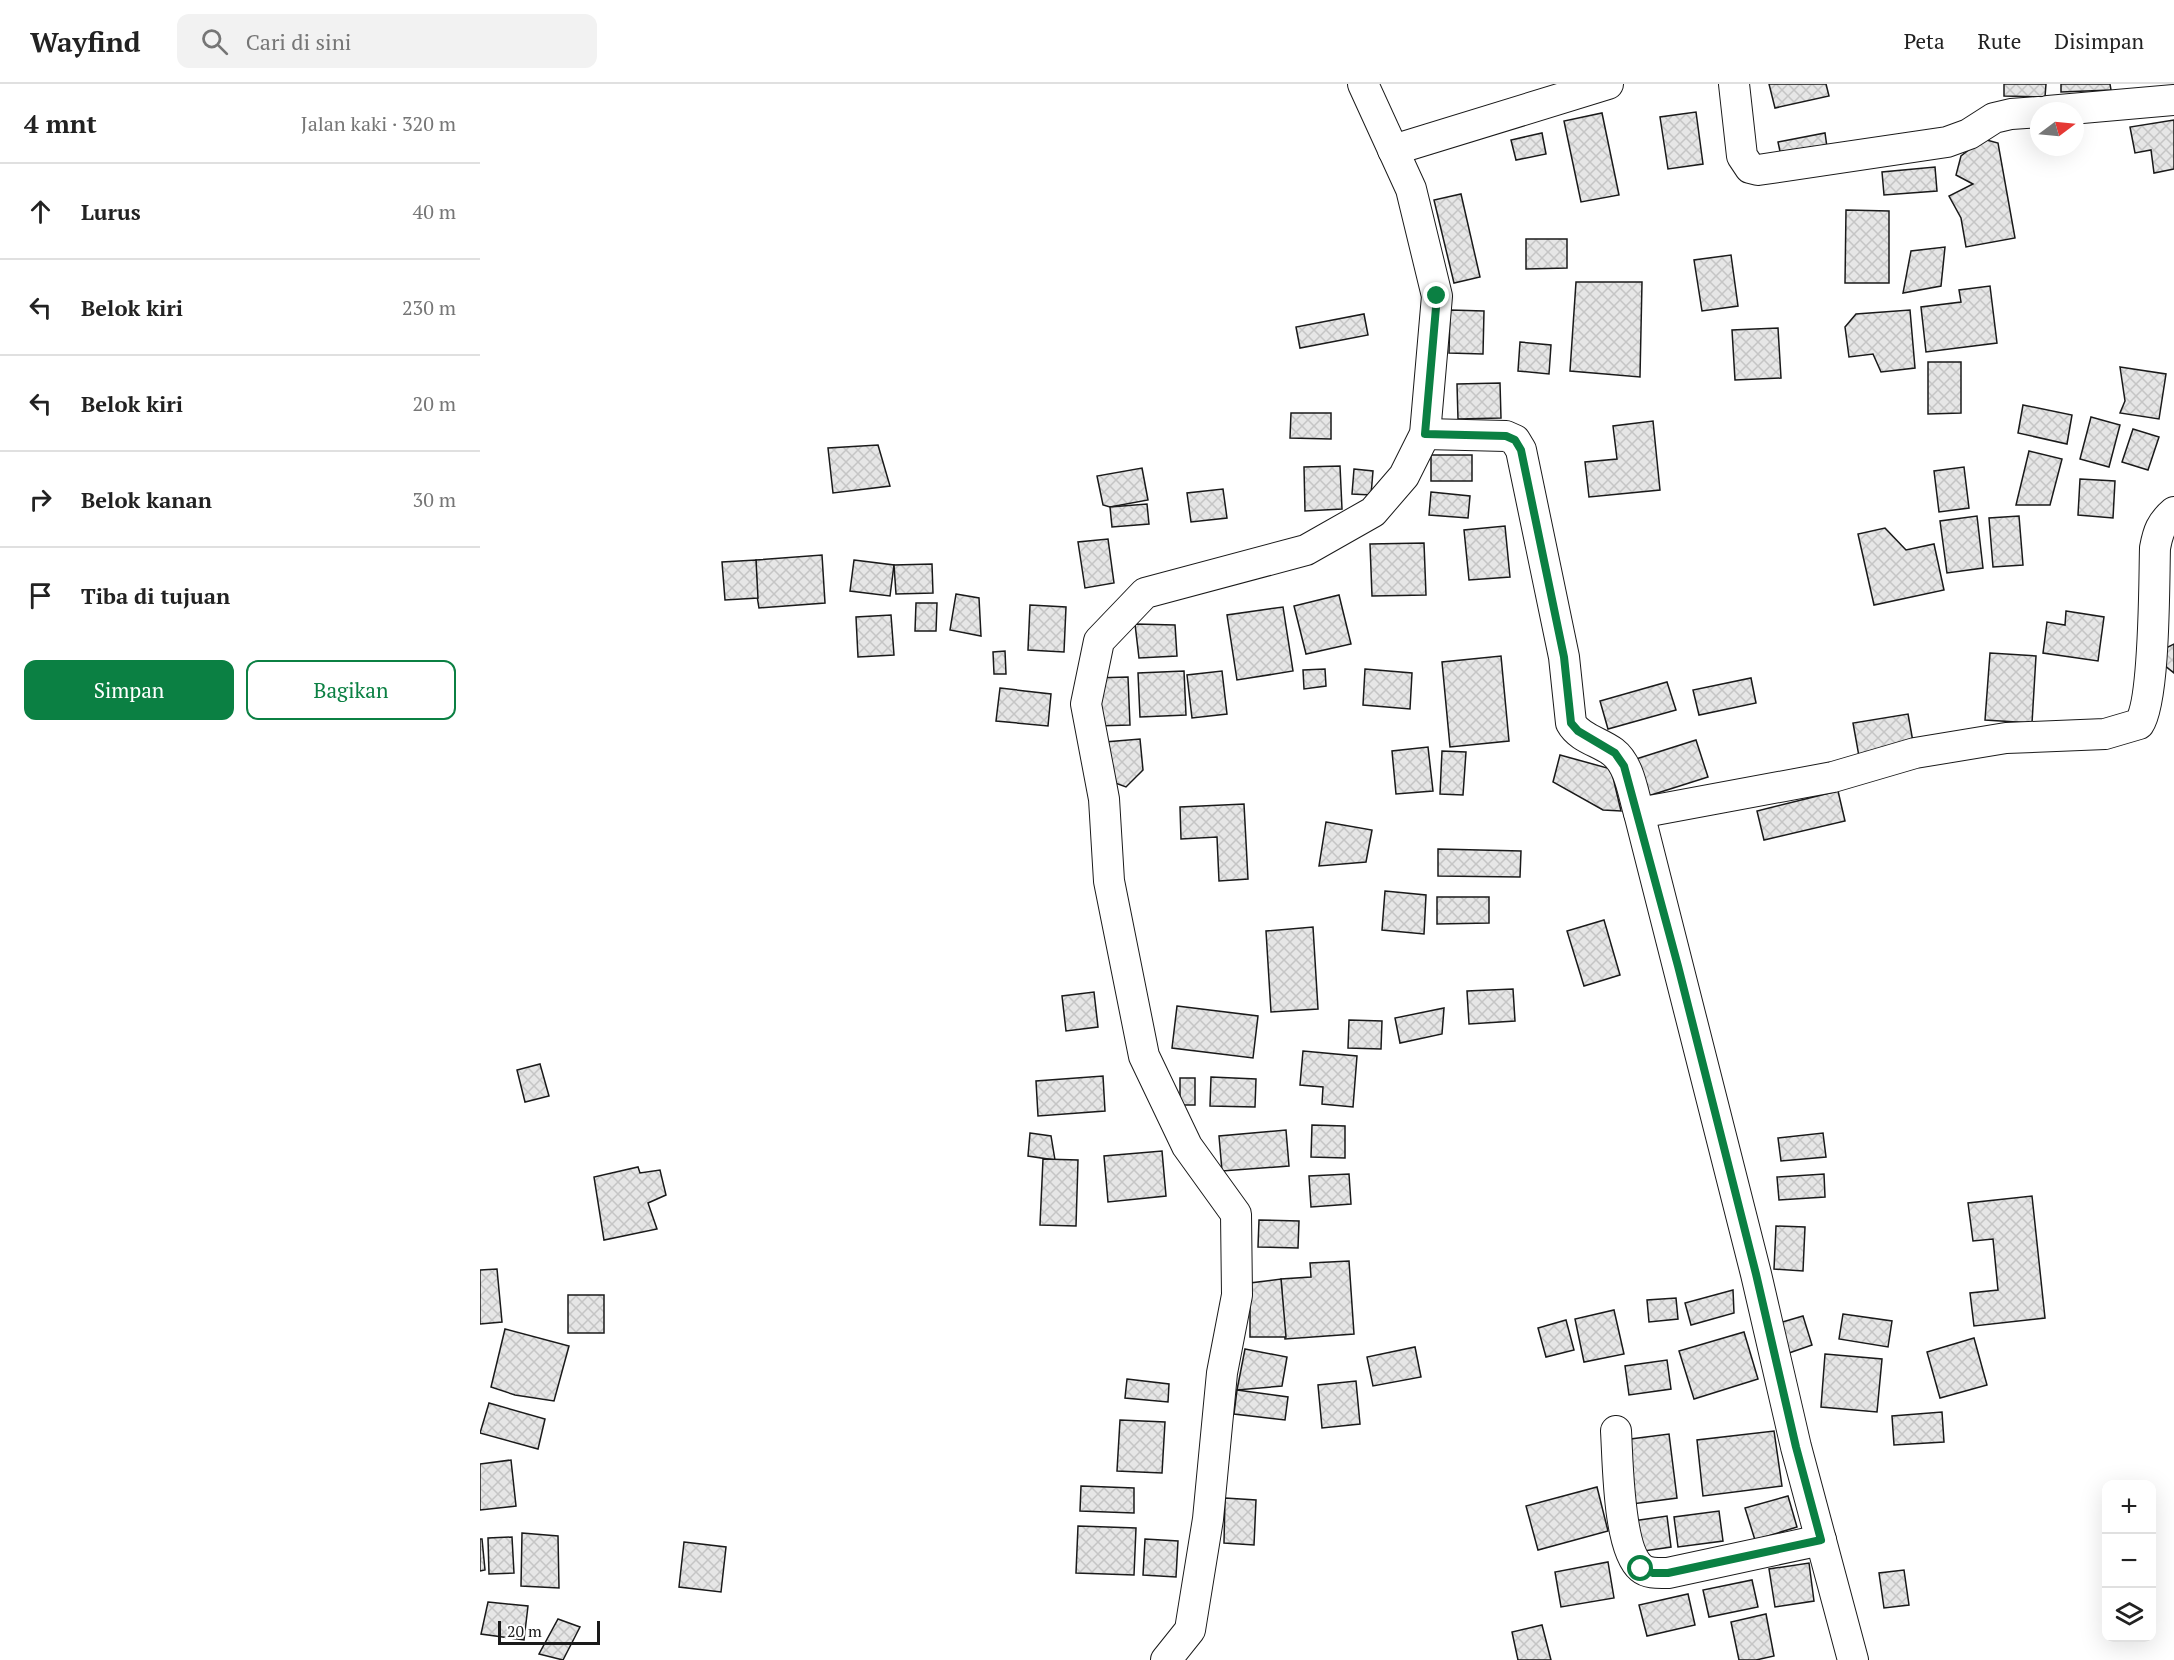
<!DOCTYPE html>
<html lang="id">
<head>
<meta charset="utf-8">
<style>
  body { margin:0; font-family:"PT Serif",serif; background:#f2f2f2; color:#222 }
  .controls { position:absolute; right:18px; bottom:18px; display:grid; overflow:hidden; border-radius:12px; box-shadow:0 6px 24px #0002 }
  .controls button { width:54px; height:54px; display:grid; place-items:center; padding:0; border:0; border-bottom:2px solid #e0e0e0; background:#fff; color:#222; font:30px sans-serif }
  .compass { position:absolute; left:1550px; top:18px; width:54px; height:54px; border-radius:50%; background:#fff; box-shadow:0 6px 24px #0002; rotate:74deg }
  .scale { position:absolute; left:18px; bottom:15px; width:102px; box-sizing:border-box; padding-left:6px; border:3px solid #1a1a1a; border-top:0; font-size:16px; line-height:21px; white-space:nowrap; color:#1a1a1a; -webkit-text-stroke:4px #fff; paint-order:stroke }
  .stop { position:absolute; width:18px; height:18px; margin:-14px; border:4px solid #0b8043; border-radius:50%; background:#fff }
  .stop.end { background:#0b8043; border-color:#fff; box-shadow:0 2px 6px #0008 }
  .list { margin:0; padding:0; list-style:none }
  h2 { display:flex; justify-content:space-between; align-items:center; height:78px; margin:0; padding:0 24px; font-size:26px }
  h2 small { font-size:20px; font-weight:400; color:#767676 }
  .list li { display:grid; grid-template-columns:39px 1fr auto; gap:18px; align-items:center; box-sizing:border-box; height:96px; padding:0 24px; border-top:2px solid #e0e0e0 }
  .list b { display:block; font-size:22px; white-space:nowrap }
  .list em { font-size:20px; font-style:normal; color:#767676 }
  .actions { display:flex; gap:12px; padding:18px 24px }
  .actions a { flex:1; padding:14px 0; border:2px solid #0b8043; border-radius:12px; text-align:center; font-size:21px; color:#0b8043 }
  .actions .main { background:#0b8043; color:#fff }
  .icon { flex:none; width:33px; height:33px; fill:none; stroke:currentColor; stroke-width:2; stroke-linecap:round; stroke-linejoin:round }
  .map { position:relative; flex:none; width:1694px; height:1576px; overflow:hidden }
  header { display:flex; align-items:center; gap:36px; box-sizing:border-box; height:84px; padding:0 30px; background:#fff; border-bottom:2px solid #e0e0e0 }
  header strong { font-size:28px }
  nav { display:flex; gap:33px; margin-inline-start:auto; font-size:21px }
  .search { width:420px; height:54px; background:#f2f2f2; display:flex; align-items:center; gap:15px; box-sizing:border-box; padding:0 21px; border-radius:12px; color:#767676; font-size:22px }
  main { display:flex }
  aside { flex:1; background:#fff }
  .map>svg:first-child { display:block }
  .building { fill:url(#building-cross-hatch); stroke:#1a1a1a; stroke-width:1.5 }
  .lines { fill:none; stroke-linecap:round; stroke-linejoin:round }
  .minor-casing { stroke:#1a1a1a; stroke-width:32 }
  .minor { stroke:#fff; stroke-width:30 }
  .route { stroke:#0b8043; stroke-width:8 }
</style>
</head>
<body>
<header>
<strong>Wayfind</strong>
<div class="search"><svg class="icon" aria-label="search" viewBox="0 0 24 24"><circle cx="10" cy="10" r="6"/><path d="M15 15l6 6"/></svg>Cari di sini</div>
<nav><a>Peta</a><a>Rute</a><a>Disimpan</a></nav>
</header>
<main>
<aside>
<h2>4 mnt<small>Jalan kaki · 320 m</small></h2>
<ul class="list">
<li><svg class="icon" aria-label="ahead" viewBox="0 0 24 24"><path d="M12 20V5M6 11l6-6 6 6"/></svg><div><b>Lurus</b></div><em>40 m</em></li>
<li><svg class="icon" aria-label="left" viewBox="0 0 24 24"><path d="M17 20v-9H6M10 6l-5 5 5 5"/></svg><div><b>Belok kiri</b></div><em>230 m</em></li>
<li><svg class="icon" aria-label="left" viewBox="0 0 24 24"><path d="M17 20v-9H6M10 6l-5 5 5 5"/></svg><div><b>Belok kiri</b></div><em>20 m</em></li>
<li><svg class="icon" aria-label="right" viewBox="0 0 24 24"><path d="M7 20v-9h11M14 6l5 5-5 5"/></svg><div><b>Belok kanan</b></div><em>30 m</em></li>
<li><svg class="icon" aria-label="arrive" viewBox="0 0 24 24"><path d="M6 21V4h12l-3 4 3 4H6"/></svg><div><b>Tiba di tujuan</b></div></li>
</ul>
<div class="actions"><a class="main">Simpan</a><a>Bagikan</a></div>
</aside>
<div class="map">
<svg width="1694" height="1576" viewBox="0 0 1694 1576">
  <defs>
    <pattern id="building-cross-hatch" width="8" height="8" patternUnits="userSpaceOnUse" patternTransform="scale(1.5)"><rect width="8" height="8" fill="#e6e6e6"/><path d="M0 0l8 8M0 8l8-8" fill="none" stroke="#c5c5c5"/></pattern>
  </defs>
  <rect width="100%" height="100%" fill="#fff"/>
  <g class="building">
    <path d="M1289,0H1346L1349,12L1295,24Z"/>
    <path d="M1524,0H1566L1565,13L1524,12Z"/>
    <path d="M1581,0H1630L1631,6L1581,8Z"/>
    <path d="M1216,28L1223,80L1188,85L1180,33Z"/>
    <path d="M1122,29L1139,111L1101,118L1084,37Z"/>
    <path d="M1694,36V85L1674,89L1671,66L1655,69L1650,43Z"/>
    <path d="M1062,49L1066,70L1036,76L1031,56Z"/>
    <path d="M1345,49L1347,63L1301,72L1298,58Z"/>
    <path d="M1503,55L1518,59L1535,154L1486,163L1481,134L1469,112L1493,100L1476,91L1481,72Z"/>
    <path d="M1455,83L1457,107L1404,111L1402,88Z"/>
    <path d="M981,110L1000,193L974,199L954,116Z"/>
    <path d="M1366,126L1409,127V199H1365Z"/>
    <path d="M1046,155H1087V184L1046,185Z"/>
    <path d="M1465,163L1461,202L1423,209L1431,167Z"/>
    <path d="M1251,171L1258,222L1222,227L1214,176Z"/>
    <path d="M1096,198H1162L1160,293L1090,287Z"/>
    <path d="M1510,202L1517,259L1446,268L1441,223L1481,218L1479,206Z"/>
    <path d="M970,226L1004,227L1003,270L969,269Z"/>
    <path d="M1430,226L1435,284L1401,288L1393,270L1369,273L1365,243L1376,230Z"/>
    <path d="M884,230L888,251L820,264L816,243Z"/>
    <path d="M1298,244L1301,294L1255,296L1252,246Z"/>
    <path d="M1040,258L1071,261L1069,290L1038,287Z"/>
    <path d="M1448,278H1481V329L1448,330Z"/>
    <path d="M1640,283L1686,290L1679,335L1640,329L1645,317Z"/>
    <path d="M1020,299L1021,334L978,335L977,300Z"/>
    <path d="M1543,321L1592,331L1587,360L1538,349Z"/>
    <path d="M811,329H851V355L810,354Z"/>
    <path d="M1611,333L1640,341L1629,383L1600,375Z"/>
    <path d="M1173,337L1180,406L1109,413L1105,378L1137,375L1133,342Z"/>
    <path d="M1653,345L1679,353L1668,386L1642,378Z"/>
    <path d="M398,361L410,402L353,409L348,364Z"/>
    <path d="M1549,367L1582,375L1570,421H1536Z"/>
    <rect x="951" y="371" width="41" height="26"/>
    <path d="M860,382L862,425L825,427L824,383Z"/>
    <path d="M1484,383L1489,424L1459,428L1454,387Z"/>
    <path d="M662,384L668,416L630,423L623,421L617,392Z"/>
    <path d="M874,385L893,387L891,411L872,410Z"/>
    <path d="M1600,395L1635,397L1633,434L1598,431Z"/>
    <path d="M743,405L747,434L711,438L707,409Z"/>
    <path d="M951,408L990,412L988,434L949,431Z"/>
    <path d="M667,420L669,440L632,443L630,423Z"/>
    <path d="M1497,432L1503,484L1467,489L1460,437Z"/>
    <path d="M1539,432L1543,481L1513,483L1509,434Z"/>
    <path d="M1025,442L1030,493L989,496L984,446Z"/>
    <path d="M1405,444L1426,466L1454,460L1464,506L1394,521L1378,450Z"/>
    <path d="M628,455L634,499L605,504L598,458Z"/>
    <path d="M944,459L946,511L892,512L890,460Z"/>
    <path d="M342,471L345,519L279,524L277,512L276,476Z"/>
    <path d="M276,476L278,514L245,516L242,478Z"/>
    <path d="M374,476L414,481L410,512L370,507Z"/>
    <path d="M452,480L453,509L416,510L414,481Z"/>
    <path d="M476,510L499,514L501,552L470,546Z"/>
    <path d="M859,511L871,560L826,570L814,522Z"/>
    <path d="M436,519H457L456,547H435Z"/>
    <path d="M550,521L586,523L584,568L548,566Z"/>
    <path d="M803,523L813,587L757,596L747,531Z"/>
    <path d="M1586,527L1624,533L1618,577L1563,569L1567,538L1585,541Z"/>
    <path d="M411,531L414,571L378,573L376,533Z"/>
    <path d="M655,540L695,541L697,572L659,574Z"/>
    <path d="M1694,560V589L1684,581L1682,566Z"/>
    <path d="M525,567L526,590H514L513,568Z"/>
    <path d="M1510,569L1556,572L1552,639L1505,636Z"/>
    <path d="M1021,572L1029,657L970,663L962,578Z"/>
    <path d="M845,585L846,602L824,605L823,586Z"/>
    <path d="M885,585L932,589L930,625L883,621Z"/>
    <path d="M704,587L706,631L660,633L658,589Z"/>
    <path d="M742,587L747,630L712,634L707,591Z"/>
    <path d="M648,593L650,641L615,642L612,594Z"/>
    <path d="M1271,594L1276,619L1219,631L1213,606Z"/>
    <path d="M1187,598L1196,626L1128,645L1120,617Z"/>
    <path d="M520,604L571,610L568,642L516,637Z"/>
    <path d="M1428,630L1435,669L1380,678L1373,639Z"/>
    <path d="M660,655L663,686L646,703L627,696L625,658Z"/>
    <path d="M1216,656L1228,693L1168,712L1156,675Z"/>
    <path d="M948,663L953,707L916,710L912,667Z"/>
    <path d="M962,667L986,668L983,711L960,710Z"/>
    <path d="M1080,671L1131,685L1141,727L1123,726L1073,698Z"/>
    <path d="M1358,707L1365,737L1284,756L1277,727Z"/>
    <path d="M764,720L768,795L739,797L737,753L701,755L700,723Z"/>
    <path d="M846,738L892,746L886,778L839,782Z"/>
    <path d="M958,765L1041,767L1040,793L958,792Z"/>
    <path d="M905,807L946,811L944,850L902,846Z"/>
    <path d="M957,813H1009V839L957,840Z"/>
    <path d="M1124,836L1140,891L1104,902L1087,847Z"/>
    <path d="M833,843L838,925L791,928L786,847Z"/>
    <path d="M1033,905L1035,937L989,940L987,907Z"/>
    <path d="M614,908L618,943L586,947L582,912Z"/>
    <path d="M697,922L778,932L773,974L692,964Z"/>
    <path d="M964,924L962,950L920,959L915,934Z"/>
    <path d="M869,936L902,937L901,965L868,964Z"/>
    <path d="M823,967L877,972L873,1023L842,1020L843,1003L820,1001Z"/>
    <path d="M60,980L69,1012L45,1018L37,986Z"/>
    <path d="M623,992L625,1027L558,1032L556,997Z"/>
    <path d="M731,993L776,995L775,1023L730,1022Z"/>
    <rect x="700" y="994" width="15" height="27"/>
    <path d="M832,1041L865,1042V1074L831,1073Z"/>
    <path d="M806,1046L809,1082L742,1087L739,1052Z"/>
    <path d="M550,1049L571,1052L575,1076L548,1072Z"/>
    <path d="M1343,1049L1346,1073L1301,1077L1298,1054Z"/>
    <path d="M682,1067L686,1112L628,1118L624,1072Z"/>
    <path d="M563,1075L598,1076L596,1142L560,1141Z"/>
    <path d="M158,1083L160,1089L180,1086L186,1111L168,1119L177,1145L124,1156L114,1093Z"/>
    <path d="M869,1090L871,1120L831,1123L829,1092Z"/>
    <path d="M1344,1090L1345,1113L1299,1116L1297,1093Z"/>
    <path d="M1552,1112L1565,1234L1494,1242L1490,1209L1518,1206L1513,1155L1493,1157L1488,1119Z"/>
    <path d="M779,1136L819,1137L818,1164L778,1163Z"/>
    <path d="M1296,1142L1325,1143L1323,1187L1294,1185Z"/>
    <path d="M869,1177L874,1250L805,1255L801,1195L831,1193L830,1179Z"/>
    <path d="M17,1185L22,1238L0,1240V1186Z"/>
    <path d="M801,1195L806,1253H770V1199Z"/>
    <path d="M1253,1206L1254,1229L1211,1241L1205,1219Z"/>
    <rect x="88" y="1211" width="36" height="38"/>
    <path d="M1196,1214L1198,1235L1169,1238L1167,1216Z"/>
    <path d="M1134,1226L1144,1270L1104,1278L1095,1235Z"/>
    <path d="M1363,1230L1412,1237L1408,1263L1359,1255Z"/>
    <path d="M1323,1232L1332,1261L1309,1269L1299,1239Z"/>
    <path d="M1086,1236L1094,1266L1066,1273L1058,1244Z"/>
    <path d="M25,1245L89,1262L74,1317L35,1311L11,1303Z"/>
    <path d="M1264,1248L1278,1295L1214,1315L1199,1267Z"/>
    <path d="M1494,1254L1507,1301L1460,1314L1447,1268Z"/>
    <path d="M935,1263L941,1293L893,1302L887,1273Z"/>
    <path d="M765,1265L807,1273L802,1302L757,1306Z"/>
    <path d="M1345,1270L1402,1275L1397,1328L1341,1323Z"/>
    <path d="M1187,1276L1191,1305L1149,1311L1145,1282Z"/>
    <path d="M647,1295L689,1300L688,1318L645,1314Z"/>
    <path d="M876,1297L880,1340L842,1344L838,1301Z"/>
    <path d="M757,1306L808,1313L805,1336L754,1330Z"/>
    <path d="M9,1319L65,1335L58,1365L0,1349Z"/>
    <path d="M1462,1328L1464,1358L1414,1361L1412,1332Z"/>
    <path d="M640,1336L685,1338L682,1389L637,1387Z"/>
    <path d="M1294,1347L1302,1402L1223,1412L1217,1356Z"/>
    <path d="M1189,1350L1197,1414L1152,1420L1143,1356Z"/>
    <path d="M31,1376L36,1422L0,1426V1380Z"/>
    <path d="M601,1402L654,1404V1429L600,1427Z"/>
    <path d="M1117,1403L1128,1447L1058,1466L1046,1422Z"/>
    <path d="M1308,1412L1317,1443L1275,1456L1265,1424Z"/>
    <path d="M745,1414L776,1416L774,1461L744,1459Z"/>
    <path d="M1239,1427L1243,1457L1198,1463L1194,1433Z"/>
    <path d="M1187,1432L1191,1463L1157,1468L1153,1437Z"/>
    <path d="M598,1442L656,1444L654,1491L596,1489Z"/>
    <path d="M42,1449L78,1452L79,1504L41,1502Z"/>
    <path d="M32,1453L34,1489L9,1490L8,1454Z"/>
    <path d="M0,1455H2L5,1486L0,1487Z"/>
    <path d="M665,1455L698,1457L696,1493L663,1491Z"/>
    <path d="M204,1458L246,1463L241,1508L199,1503Z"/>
    <path d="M1128,1478L1134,1514L1081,1523L1075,1488Z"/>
    <path d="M1329,1479L1334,1517L1295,1523L1289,1485Z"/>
    <path d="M1424,1486L1429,1521L1404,1524L1399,1489Z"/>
    <path d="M1272,1496L1278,1523L1229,1533L1223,1506Z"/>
    <path d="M1208,1510L1215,1541L1167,1552L1159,1521Z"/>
    <path d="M8,1518L48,1522L44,1556L1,1550Z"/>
    <path d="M1286,1530L1294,1572L1276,1576H1259L1251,1538Z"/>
    <path d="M78,1535L100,1543L83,1576L59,1570Z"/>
    <path d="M1062,1541L1071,1576H1038L1032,1548Z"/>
  </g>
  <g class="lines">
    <g class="minor-casing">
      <g id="minor">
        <path d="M1254,0L1262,72L1270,84L1278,86L1467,58L1489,50L1514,34L1531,30L1559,28"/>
        <path d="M1568,27L1694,16"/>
        <path d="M913,66L1128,0"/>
        <path d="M945,350L1026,352L1035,356L1041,366L1084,573L1091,639C1099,654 1120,658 1133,668C1150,681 1153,710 1159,729L1276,1190L1316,1363L1373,1576"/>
        <path d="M1159,729L1353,693L1435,669L1526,654L1625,650L1659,640C1675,617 1674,498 1675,464C1678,448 1681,439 1694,428"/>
        <path d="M1136,1347C1138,1378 1138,1465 1161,1484C1168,1490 1179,1489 1188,1489L1341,1456"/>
        <path d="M686,1576L710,1546L728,1435L742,1289L757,1211L756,1130L707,1062L664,972L629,797L624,715L606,620L619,557L665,509L826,466L893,428L924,392L945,350L957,212L931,105L883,0"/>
      </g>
    </g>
    <use href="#minor" class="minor"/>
  </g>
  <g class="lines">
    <path class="route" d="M957,212L945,350L1026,352L1035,356L1041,366L1084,573L1091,639L1098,647L1135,669L1144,682L1198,882L1276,1190L1316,1363L1341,1456L1188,1489H1173L1161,1485"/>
  </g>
</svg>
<div class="controls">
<button>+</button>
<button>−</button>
<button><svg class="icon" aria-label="layers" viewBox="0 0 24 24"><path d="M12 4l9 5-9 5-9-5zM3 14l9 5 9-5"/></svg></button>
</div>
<svg class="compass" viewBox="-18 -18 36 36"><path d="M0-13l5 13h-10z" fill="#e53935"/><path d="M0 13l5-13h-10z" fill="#767676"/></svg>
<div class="scale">20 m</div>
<div class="stop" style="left:1161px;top:1485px"></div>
<div class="stop end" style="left:957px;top:212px"></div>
</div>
</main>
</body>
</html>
